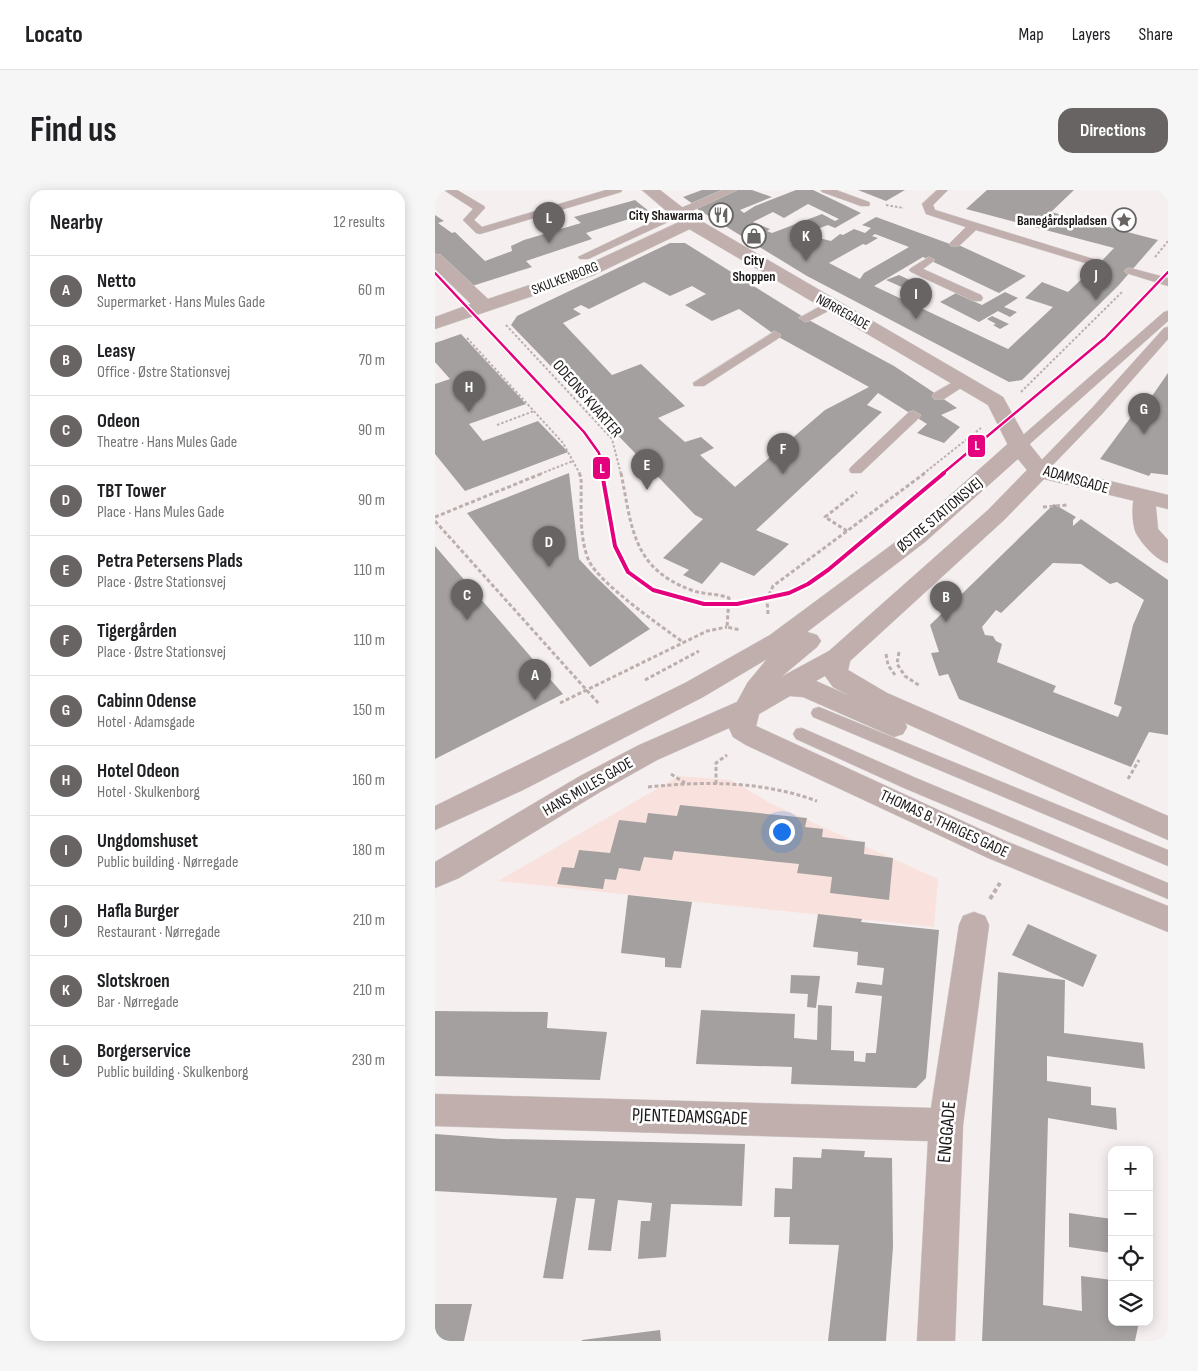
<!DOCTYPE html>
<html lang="en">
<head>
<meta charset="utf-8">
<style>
  body { margin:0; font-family:"Sofia Sans Condensed",sans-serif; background:#f6f6f6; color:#202124 }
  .controls { position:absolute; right:15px; bottom:15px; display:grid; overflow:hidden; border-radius:10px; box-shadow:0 2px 12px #0003 }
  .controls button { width:45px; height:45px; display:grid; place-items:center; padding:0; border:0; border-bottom:1px solid #e0e0e0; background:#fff; color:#202124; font:25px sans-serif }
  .you { position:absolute; left:346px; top:641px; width:18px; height:18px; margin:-12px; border:4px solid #fff; border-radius:50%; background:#1a73e8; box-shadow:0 0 0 8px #1a73e833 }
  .badge { display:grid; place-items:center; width:32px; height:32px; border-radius:50%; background:#686463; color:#fff; font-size:16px; font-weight:700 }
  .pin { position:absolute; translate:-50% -41px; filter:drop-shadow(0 1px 2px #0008) }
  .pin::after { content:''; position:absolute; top:26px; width:18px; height:15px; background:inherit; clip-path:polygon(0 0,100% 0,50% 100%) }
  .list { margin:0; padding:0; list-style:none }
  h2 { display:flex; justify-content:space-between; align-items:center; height:65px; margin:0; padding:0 20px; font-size:21px }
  h2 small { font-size:16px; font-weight:400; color:#757577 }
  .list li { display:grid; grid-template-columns:32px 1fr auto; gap:15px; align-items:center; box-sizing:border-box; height:70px; padding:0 20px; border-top:1px solid #e0e0e0 }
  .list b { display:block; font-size:19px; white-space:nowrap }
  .list p { margin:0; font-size:16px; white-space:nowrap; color:#757577 }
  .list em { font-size:16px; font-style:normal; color:#757577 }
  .icon { flex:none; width:28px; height:28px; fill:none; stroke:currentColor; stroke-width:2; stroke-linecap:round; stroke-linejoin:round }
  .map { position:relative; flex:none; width:733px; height:1151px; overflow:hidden; border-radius:15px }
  header { display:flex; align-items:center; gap:30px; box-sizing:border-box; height:70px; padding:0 25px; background:#fff; border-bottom:1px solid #e0e0e0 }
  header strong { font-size:24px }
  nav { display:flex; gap:28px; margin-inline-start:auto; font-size:18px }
  .intro { display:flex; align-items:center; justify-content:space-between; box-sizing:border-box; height:120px; padding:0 30px }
  h1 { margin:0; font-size:35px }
  .button { padding:12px 22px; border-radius:15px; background:#686463; color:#fff; font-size:18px; font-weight:700 }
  main { display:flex; gap:30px; padding:0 30px }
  aside { flex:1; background:#fff; border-radius:15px; box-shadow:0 2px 12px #0003 }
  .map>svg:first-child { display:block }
  .green { fill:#f9e2dd }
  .building { fill:#a4a0a0; fill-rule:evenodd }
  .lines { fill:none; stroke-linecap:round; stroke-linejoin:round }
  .service-casing { stroke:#d1cecd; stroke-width:1 }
  .pedestrian-casing { stroke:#d1cecd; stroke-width:1 }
  .minor-casing { stroke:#d1cecd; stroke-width:1 }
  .tertiary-casing { stroke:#d1cecd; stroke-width:1 }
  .path-far2 { stroke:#bcafae; stroke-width:2; stroke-dasharray:2.5 2; stroke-linecap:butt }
  .path-far1 { stroke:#bcafae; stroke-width:3; stroke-dasharray:4 2.5; stroke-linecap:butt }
  .path { stroke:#bcafae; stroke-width:4; stroke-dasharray:4.5 3; stroke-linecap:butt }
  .service { fill:#c1afae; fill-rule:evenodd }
  .pedestrian { fill:#c1afae; fill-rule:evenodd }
  .minor { fill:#c1afae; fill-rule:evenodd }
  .tertiary { fill:#c1afae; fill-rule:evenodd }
  .tram-1-far1-casing { stroke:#fff; stroke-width:5 }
  .tram-1-casing { stroke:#fff; stroke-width:8 }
  .tram-1-far1 { stroke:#e5007d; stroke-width:2.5 }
  .tram-1 { stroke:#e5007d; stroke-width:4 }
  .labels { text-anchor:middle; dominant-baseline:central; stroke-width:5; stroke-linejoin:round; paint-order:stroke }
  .far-poi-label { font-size:14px; font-weight:bold; fill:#1c1818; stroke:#fff; text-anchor:end }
  .far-street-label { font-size:14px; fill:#1c1818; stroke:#fff }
  .street-label { font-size:16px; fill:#1c1818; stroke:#fff }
  .near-street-label { font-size:19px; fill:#1c1818; stroke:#fff }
  .line-badge { stroke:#fff; stroke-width:2 }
  .badge-label { font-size:14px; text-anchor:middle; font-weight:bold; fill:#fff }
</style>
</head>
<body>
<header>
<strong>Locato</strong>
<nav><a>Map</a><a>Layers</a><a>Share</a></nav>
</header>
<div class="intro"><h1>Find us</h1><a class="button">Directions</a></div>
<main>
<aside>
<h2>Nearby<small>12 results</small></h2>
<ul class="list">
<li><span class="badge">A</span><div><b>Netto</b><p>Supermarket · Hans Mules Gade</p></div><em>60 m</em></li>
<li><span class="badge">B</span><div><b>Leasy</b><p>Office · Østre Stationsvej</p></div><em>70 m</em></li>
<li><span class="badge">C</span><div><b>Odeon</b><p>Theatre · Hans Mules Gade</p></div><em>90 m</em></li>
<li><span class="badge">D</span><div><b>TBT Tower</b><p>Place · Hans Mules Gade</p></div><em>90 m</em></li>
<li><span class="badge">E</span><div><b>Petra Petersens Plads</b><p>Place · Østre Stationsvej</p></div><em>110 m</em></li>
<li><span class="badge">F</span><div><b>Tigergården</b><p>Place · Østre Stationsvej</p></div><em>110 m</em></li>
<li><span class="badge">G</span><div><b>Cabinn Odense</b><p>Hotel · Adamsgade</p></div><em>150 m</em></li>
<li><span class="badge">H</span><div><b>Hotel Odeon</b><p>Hotel · Skulkenborg</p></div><em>160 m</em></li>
<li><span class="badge">I</span><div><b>Ungdomshuset</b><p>Public building · Nørregade</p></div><em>180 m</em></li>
<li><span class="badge">J</span><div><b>Hafla Burger</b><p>Restaurant · Nørregade</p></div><em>210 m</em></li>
<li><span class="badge">K</span><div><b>Slotskroen</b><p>Bar · Nørregade</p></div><em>210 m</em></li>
<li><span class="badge">L</span><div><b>Borgerservice</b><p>Public building · Skulkenborg</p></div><em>230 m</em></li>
</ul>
</aside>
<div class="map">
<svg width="733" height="1151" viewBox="0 0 733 1151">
  <rect width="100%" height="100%" fill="#f5f0ef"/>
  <path class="green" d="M244,586L296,590L335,613L503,689L499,737L63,691Z"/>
  <g class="building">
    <path d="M267,0H292L258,14L248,7Z"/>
    <path d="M301,0H317L337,7L305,20L309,23L320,16L361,0H378L426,23L400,38L393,35L369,44L372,47L356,53L367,58L371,57L367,54L380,47L396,51L405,44L408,45L419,39L430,43L436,38L427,35L441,27L515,54L517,52L591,86L564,103L488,67L439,96L573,159L618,117L590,108L607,92L633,102L652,84L657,85L662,80L659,79L679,58L531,19L552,0H639L616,22L723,50L683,96L587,190L574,192L372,86L259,17ZM373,14L404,29L400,31L387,24L337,43L332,41L335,39L318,32L338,22L349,28ZM440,44L474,57L429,83L425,89L394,73L428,54L431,55L443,48L437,46Z"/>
    <path d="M423,0H470L451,11Z"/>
    <path d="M200,10L215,22L151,43L157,49L91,71L97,77L34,97L0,64V25L9,31L3,33L17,43L20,42L50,71L77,61L76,56L89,50L146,33L139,27Z"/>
    <path d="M235,53H250L370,128L459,176L522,218L506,225L525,237L509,253L482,243L492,234L443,203L432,215L447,222L321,340L354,354L319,386L286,372L267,394L248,385L254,380L228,368L268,329L260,325L76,135L82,126ZM209,92L235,106L257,96L271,104L250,115L277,131L304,119L340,145L434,197L390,220L300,297L265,265L279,258L266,247L250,252L223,228L250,216L206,174L177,185L128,133L146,124L138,119L146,115L154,119Z"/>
    <path d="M464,85L479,92L469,98L451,90Z"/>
    <path d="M570,102L583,108L569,117L582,122L575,127L563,121L544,132L505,112L521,103L547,115Z"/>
    <path d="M557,126L574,134L565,139L558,135L561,134L552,129Z"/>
    <path d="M26,144L91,214L34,234L48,251L103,231L133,262L30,301L0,264V194L15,189L0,172V153Z"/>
    <path d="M733,183V285L716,283L714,286L665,269L696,227L701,229Z"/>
    <path d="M134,283L144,369L159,385L215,439L155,477L32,323Z"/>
    <path d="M619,314L641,327L638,330V336L646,329L733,390V545L714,542L696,577L524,509L513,484L504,486L496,463L504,462L495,435ZM618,373L646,374L675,394L682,392L709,410L698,435L679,514L687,517L683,527L618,502L621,496L562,472L567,454L561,451L558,446L550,445L547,437L561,420L566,423Z"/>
    <path d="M0,356L128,504L0,569Z"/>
    <path d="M245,615L372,628L370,637L388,639L387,647L430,652L429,664L458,668L454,710L395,703L397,687L362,683L364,674L239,661L237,670L209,667L205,681L184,678L181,690L170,689L168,699L122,694L127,677L139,678L144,660L175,663L184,630L211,633L213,623L242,626Z"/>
    <path d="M193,705L257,712L246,778L230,777V768L186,763Z"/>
    <path d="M383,724L427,729L426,732L504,740L491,888L481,898L356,894L357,877L261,874L266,820L360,824L359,848L382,850L383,815L397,816L396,860L419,861V871L430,872L431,863H441L447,806L420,803L422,792L447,795L449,778L422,775L423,762L378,757Z"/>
    <path d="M593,734L662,765L648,797L577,765Z"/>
    <path d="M563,782L630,790L629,843L708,853L710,879L612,866V891L656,897V915L681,918L682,940L613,928L608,1115L647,1121L646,1086L677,1090V1132H704L700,1151H547Z"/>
    <path d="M356,785L385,786L381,818L372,817L373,804L355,803Z"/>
    <path d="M0,821L113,822L112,838L172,842L165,890L0,886Z"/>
    <path d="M0,944L67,949L310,954L307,1016L236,1014L231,1067L203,1069L206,1031H215L217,1013L183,1010L176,1061L153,1060L160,1009L141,1008L128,1089L108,1088L122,1008L0,1001Z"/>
    <path d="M387,959L430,961L429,967L457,968L458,1057L451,1151H393L404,1055L354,1054L355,1027H339L340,998L357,999L358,967L386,968Z"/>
    <path d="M634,1023L677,1029V1063L634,1057Z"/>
    <path d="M0,1114H37L29,1151H0Z"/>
    <path d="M225,1140L226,1151H147V1150Z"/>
  </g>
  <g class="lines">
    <g class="service-casing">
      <g id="service">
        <path d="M9,0H22L49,16L50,18L39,30L47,37L171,0H187L186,2L45,44L41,43L28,30L38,19Z"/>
        <path d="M288,0H302L153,69H145L143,67L239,21Z"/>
        <path d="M386,0H401L434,12L435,14L434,16H426L387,2Z"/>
        <path d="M502,0H513L498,15L500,20L668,72L670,74L664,77L660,76L541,40L524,56H516L514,54L531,37L491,24L487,14Z"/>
        <path d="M494,67L500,70L488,79L546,105L548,108L546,111H538L476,82L474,80L476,78Z"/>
        <path d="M695,78L733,88V96L691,83L689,81L691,79Z"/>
        <path d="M395,111L399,112L401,115L399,118L374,131L370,132L364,128Z"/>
        <path d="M733,121V131L589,259H579L577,256L579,253L729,122Z"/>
        <path d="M733,137V149L667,224L609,284H599L597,281L599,278L657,218L729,138Z"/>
        <path d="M340,141L346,145L344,148L269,196H259L258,193Z"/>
        <path d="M527,187L533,191L532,194L509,209H499L497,206L499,203Z"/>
        <path d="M479,221L486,225L484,228L426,283H416L414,280L416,277L474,222Z"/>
        <path d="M384,517L733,660V676L378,527L376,523L378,519Z"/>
        <path d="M367,538L481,588L733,693V709L469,598L361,549L358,544L361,539Z"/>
      </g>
    </g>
    <g class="pedestrian-casing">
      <path id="pedestrian" d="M255,27L261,28L264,32L261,36L157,86L0,139V127L36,114L0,79V64L6,65L53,109L145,78Z"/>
    </g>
    <g class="minor-casing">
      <g id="minor">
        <path d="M207,0H225L261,28L568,207L595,256L592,261L584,262L576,261L553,215L249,36Z"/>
        <path d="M709,301L717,303L720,308L723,339L733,350V373C721,370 707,354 701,343C697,334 696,311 701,303Z"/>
        <path d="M539,722L550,726L554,735L528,935L520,1151H482L493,951L0,936V904L496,918L524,735L528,726Z"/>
      </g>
    </g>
    <g class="tertiary-casing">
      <path id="tertiary" d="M584,250L592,251L612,276L733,305V319L609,289L569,330L415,471L413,480L452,503L733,626V650L470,533L472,537L468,544L459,547L368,507L355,506L324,524L321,536L573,652L733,716V742L553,668L311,555L298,547L294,538L222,570L165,602L24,688L0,698V672L145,586L202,556L302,512L313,492L332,469L268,507L88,600L0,640V616L250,493L335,445L474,342L576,251ZM583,269L592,280L553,320L394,461L346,487L382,457L386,451L382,445L372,442L490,352ZM390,486L398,497L415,506L381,491Z"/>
    </g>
    <g class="path-far2">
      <path d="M451,15L469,18"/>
      <path d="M720,67L733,51"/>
      <path d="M71,135L177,249L186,284"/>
      <path d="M32,148L128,253L145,284"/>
      <path d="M586,202L688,101"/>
      <path d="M62,235L99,221"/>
      <path d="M105,284L138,271"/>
      <path d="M488,284L546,238"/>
    </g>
    <g class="path-far1">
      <path d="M144,283L146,287C147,313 143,346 154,371C165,394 226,436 249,453"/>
      <path d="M186,283C197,337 197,378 256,400C269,405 282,403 294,408L292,437L305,440"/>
      <path d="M608,317L632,315"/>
      <path d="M0,327L108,283"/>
      <path d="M0,331L165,515"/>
      <path d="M412,341L390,327L422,302"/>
      <path d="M333,424L332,409L338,396L490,283"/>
      <path d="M464,462L462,474L470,486L485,496"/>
      <path d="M451,464L453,475L460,485"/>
      <path d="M210,490L264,461"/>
      <path d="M125,513L272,441L292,437"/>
      <path d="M236,584L250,593"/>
      <path d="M693,589L704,570"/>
      <path d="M281,594V573L292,565"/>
      <path d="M213,597C271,591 327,591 382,611"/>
    </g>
    <path class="path" d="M555,709L565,693"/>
    <use href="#service" class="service"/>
    <use href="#pedestrian" class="pedestrian"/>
    <use href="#minor" class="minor"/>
    <use href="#tertiary" class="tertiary"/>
    <g class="tram-1-far1-casing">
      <g id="tram-1-far1">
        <path d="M0,83L149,242L164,263L168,284"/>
        <path d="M507,284L670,148L733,82"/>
      </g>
    </g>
    <g class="tram-1-casing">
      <path id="tram-1" d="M167,283L180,356L193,382L218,400L269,414H302L354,403L373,394L393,380L509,283"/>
    </g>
    <use href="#tram-1-far1" class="tram-1-far1"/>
    <use href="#tram-1" class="tram-1"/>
  </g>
  <defs>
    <g id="restaurant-ring" transform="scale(1.25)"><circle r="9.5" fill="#fff" stroke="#686463" stroke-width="1.5"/><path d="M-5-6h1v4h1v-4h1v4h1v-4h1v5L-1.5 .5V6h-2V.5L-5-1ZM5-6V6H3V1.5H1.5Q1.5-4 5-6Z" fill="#686463"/></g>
    <g id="sight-ring" transform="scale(1.25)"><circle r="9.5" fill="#fff" stroke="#686463" stroke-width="1.5"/><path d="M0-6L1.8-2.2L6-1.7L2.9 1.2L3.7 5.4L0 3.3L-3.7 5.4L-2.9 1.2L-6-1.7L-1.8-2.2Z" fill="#686463"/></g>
    <g id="shop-ring" transform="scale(1.25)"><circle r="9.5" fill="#fff" stroke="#686463" stroke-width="1.5"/><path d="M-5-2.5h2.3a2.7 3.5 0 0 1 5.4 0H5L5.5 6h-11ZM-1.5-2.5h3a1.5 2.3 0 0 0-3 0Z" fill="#686463"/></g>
  </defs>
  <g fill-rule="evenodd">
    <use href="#restaurant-ring" x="286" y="25"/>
    <use href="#sight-ring" x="689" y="30"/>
    <use href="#shop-ring" x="319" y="46"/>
  </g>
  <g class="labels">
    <g class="far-poi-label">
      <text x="268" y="25">City Shawarma</text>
      <text x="672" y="30">Banegårdspladsen</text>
      <text x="319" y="70" text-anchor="middle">City<tspan x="319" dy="16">Shoppen</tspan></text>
    </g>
    <g class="far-street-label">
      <text transform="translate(130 88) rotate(-21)">SKULKENBORG</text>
      <text transform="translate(408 122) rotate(29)">NØRREGADE</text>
    </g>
    <g class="street-label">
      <text transform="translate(152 209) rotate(49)">ODEONS KVARTER</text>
      <text transform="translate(641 290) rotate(16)">ADAMSGADE</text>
      <text transform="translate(505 325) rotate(-40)">ØSTRE STATIONSVEJ</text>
      <text transform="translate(153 597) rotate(-30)">HANS MULES GADE</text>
      <text transform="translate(509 634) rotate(25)">THOMAS B. THRIGES GADE</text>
    </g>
    <g class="near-street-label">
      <text transform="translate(255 927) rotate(2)">PJENTEDAMSGADE</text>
      <text transform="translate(512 942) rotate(-85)">ENGGADE</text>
    </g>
  </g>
  <g class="line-badge">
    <rect x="532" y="244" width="19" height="24" rx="5" fill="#e5007d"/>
    <rect x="157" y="266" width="19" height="24" rx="5" fill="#e5007d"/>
  </g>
  <g class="badge-label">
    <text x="542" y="260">L</text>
    <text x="167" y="283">L</text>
  </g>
</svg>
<div class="controls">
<button>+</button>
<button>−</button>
<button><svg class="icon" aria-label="locate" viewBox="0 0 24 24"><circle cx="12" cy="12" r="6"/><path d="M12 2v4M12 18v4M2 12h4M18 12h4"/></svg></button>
<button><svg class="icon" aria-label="layers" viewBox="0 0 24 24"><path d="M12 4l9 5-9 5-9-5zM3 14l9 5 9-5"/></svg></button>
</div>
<div class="you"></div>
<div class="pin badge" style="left:100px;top:510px">A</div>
<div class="pin badge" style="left:511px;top:432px">B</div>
<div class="pin badge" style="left:32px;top:430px">C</div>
<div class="pin badge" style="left:114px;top:377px">D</div>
<div class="pin badge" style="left:212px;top:300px">E</div>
<div class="pin badge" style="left:348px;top:284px">F</div>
<div class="pin badge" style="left:709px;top:244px">G</div>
<div class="pin badge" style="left:34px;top:222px">H</div>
<div class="pin badge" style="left:481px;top:129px">I</div>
<div class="pin badge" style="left:661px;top:110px">J</div>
<div class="pin badge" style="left:371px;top:71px">K</div>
<div class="pin badge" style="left:114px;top:53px">L</div>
</div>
</main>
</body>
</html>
